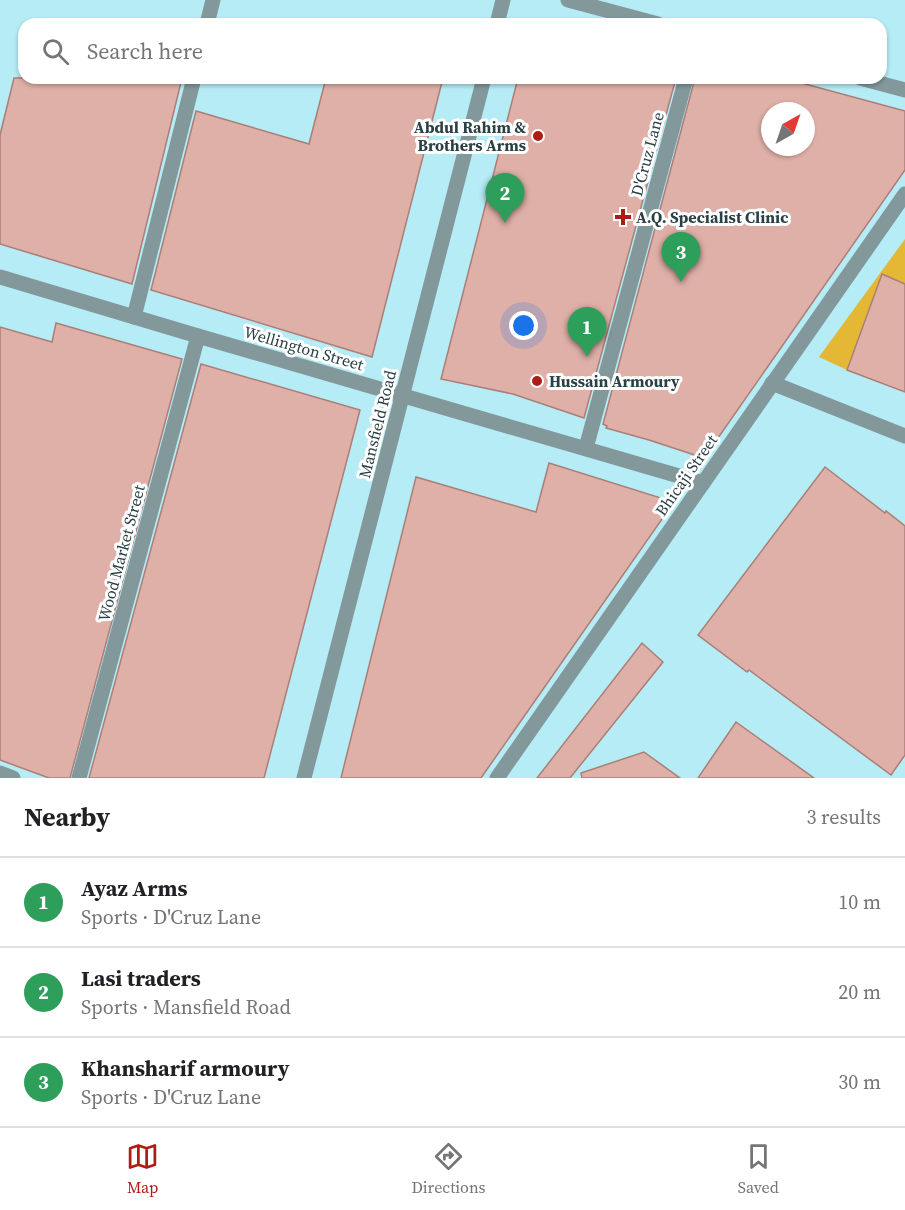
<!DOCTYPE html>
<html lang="en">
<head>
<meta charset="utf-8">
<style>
  body { margin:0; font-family:"Source Serif 4",serif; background:#f6f6f6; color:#202124 }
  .compass { position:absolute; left:761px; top:102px; width:54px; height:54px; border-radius:50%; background:#fff; box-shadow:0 2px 4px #0004; rotate:40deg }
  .you { position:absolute; left:524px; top:326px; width:21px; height:21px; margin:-15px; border:4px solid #fff; border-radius:50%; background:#1a73e8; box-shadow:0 0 0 9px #1a73e833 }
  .badge { display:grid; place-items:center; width:39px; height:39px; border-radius:50%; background:#ad1d15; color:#fff; font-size:20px; font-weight:700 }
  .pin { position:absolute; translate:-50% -50px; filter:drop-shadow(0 2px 3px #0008) }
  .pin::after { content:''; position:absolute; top:32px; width:21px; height:18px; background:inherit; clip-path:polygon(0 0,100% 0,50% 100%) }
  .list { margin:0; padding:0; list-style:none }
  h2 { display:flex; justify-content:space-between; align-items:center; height:78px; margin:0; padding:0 24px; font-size:26px }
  h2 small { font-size:20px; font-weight:400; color:#757577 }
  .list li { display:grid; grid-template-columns:39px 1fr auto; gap:18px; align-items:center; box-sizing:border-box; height:90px; padding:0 24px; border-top:2px solid #e0e0e0 }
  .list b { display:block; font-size:22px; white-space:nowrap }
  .list p { margin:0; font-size:20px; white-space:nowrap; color:#757577 }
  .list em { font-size:20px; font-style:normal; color:#757577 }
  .icon { flex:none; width:33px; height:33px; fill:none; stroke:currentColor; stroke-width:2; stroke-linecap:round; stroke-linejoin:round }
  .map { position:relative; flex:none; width:905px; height:778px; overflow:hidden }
  .search { position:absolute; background:#fff; box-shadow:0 2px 4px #0004; left:18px; right:18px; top:18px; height:66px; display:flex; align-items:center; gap:15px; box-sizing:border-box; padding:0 21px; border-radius:18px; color:#757577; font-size:22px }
  .sheet { height:348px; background:#fff }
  nav { display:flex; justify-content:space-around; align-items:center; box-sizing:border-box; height:84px; border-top:2px solid #e0e0e0; background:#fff; font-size:16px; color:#757577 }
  nav a { display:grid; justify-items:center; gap:3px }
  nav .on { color:#ad1d15 }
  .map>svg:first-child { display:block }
  .green { fill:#e4b835 }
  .building { fill:#dfb0a8; stroke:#ab7e77; stroke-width:1.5; fill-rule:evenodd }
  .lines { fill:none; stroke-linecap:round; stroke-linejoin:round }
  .minor { stroke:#82989b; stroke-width:15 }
  .poi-dot { fill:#ad1d15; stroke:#fff; stroke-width:2 }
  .labels { text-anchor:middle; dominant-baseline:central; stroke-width:6; stroke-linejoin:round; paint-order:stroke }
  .poi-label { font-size:16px; font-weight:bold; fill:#2a4044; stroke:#fff; text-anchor:start }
  .street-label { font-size:16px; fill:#2a4044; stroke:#fff }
</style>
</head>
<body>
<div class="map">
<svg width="905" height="778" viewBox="0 0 905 778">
  <rect width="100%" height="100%" fill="#b5ecf5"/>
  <path class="green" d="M905,239V284L882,275L847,370L819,357Z"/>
  <g class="building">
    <path d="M14,78H182L132,284L0,244V135Z"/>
    <path d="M326,78H443L372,357L151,290L196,111L309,144Z"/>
    <path d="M518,78H676L584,418L513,394L441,379Z"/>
    <path d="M695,78H783L905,111V170L704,458L649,440L606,428L607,426L603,424ZM770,111H806V147H770Z"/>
    <path d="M882,274L905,284V392L847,370Z"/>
    <path d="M56,323L182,359L70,778H49L0,760V327L52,342Z"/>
    <path d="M201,364L360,410L264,778H89Z"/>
    <path d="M549,463L661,498L667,512L481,778H341L416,477L536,512Z"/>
    <path d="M825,467L885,513L886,511L905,526V755L891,775L749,670L747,672L698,635Z"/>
    <path d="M642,643L663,662L570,778H537Z"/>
    <path d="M736,722L814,778H698Z"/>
    <path d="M644,752L680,778H582L581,773Z"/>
  </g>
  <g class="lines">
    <g class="minor">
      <path d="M568,0L658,24"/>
      <path d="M207,24L213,0"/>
      <path d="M497,24L503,0"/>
      <path d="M860,78L905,90"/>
      <path d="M0,277L198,336L703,483"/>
      <path d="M134,317L194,78"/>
      <path d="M772,383L905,436"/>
      <path d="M586,448L686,78"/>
      <path d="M0,773L13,778"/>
      <path d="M79,778L198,336"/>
      <path d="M304,778L484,78"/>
      <path d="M497,778L905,194"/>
    </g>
  </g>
  <g class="poi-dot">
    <circle cx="538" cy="136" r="6"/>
    <path d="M620 208h6v6h6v6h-6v6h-6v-6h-6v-6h6z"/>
    <circle cx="537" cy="381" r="6"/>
  </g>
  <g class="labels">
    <g class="poi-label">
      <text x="526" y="127" text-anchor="end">Abdul Rahim &amp;<tspan x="526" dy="18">Brothers Arms</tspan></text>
      <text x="636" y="217">A.Q. Specialist Clinic</text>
      <text x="549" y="381">Hussain Armoury</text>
    </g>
    <g class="street-label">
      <text transform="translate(647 154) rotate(-75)">D'Cruz Lane</text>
      <text transform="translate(304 348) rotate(16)">Wellington Street</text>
      <text transform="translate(377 424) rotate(-76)">Mansfield Road</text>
      <text transform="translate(686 475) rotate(-55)">Bhicaji Street</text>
      <text transform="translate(121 553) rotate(-75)">Wood Market Street</text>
    </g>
  </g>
</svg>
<svg class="compass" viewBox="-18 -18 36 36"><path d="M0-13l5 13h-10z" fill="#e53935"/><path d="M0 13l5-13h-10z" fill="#757577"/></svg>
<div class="you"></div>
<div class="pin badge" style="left:587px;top:357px;background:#2e9e5b">1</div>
<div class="pin badge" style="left:505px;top:223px;background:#2e9e5b">2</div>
<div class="pin badge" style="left:681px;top:282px;background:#2e9e5b">3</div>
<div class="search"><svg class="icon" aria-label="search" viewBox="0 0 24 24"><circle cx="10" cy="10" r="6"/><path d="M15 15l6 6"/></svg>Search here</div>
</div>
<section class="sheet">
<h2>Nearby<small>3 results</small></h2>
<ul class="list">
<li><span class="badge" style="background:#2e9e5b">1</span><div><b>Ayaz Arms</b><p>Sports · D'Cruz Lane</p></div><em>10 m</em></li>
<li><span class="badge" style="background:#2e9e5b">2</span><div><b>Lasi traders</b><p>Sports · Mansfield Road</p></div><em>20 m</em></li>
<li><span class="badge" style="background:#2e9e5b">3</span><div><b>Khansharif armoury</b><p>Sports · D'Cruz Lane</p></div><em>30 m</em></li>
</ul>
</section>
<nav>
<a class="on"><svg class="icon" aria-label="map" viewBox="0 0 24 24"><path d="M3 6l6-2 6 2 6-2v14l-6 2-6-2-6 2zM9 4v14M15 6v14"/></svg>Map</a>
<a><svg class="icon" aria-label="directions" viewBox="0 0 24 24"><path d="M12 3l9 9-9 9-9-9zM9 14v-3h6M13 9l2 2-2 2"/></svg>Directions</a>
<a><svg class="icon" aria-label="saved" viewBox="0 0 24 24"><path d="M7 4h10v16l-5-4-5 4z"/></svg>Saved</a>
</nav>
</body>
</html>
